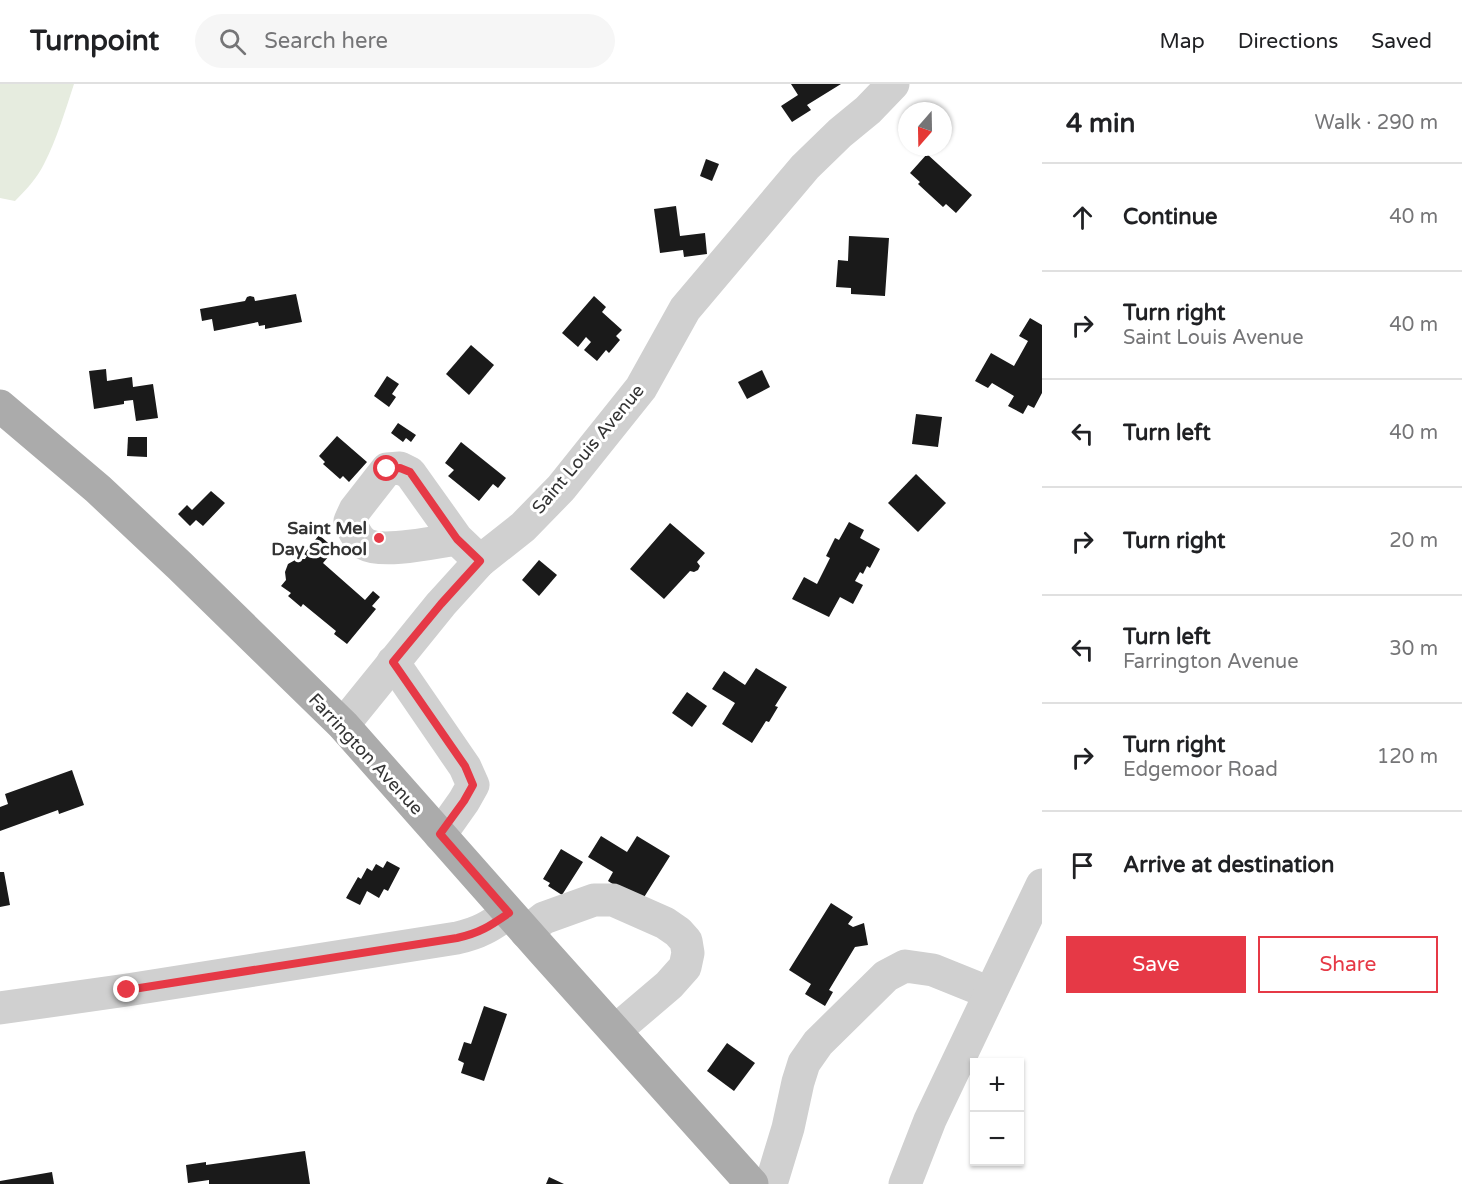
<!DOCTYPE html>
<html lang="en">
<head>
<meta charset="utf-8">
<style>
  body { margin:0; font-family:"Varela Round",sans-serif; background:#f6f6f6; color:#202124 }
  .controls { position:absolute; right:18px; bottom:18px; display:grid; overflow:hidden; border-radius:0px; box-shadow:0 2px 4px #0004 }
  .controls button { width:54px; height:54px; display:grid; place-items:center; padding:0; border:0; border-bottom:2px solid #e0e0e0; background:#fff; color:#202124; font:30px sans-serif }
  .compass { position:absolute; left:898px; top:18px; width:54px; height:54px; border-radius:50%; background:#fff; box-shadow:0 2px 4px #0004; rotate:200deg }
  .stop { position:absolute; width:18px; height:18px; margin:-14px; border:4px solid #e63946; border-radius:50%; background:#fff }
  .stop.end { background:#e63946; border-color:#fff; box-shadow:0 2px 6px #0008 }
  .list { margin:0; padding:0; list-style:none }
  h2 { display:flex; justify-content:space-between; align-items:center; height:78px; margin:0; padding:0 24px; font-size:26px }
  h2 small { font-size:20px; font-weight:400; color:#757577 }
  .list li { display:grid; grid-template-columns:39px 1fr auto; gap:18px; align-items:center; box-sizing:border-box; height:108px; padding:0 24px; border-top:2px solid #e0e0e0 }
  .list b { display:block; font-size:22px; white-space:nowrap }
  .list p { margin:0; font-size:20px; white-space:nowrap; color:#757577 }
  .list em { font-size:20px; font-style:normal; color:#757577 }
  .actions { display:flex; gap:12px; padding:18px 24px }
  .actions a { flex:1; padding:14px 0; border:2px solid #e63946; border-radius:0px; text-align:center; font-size:21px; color:#e63946 }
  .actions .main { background:#e63946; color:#fff }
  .icon { flex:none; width:33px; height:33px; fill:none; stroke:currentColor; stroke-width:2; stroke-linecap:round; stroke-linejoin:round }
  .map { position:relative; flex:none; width:1042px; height:1100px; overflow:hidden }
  header { display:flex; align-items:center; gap:36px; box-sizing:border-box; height:84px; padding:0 30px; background:#fff; border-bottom:2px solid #e0e0e0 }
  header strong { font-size:28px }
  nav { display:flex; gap:33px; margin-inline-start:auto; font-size:21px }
  .search { width:420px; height:54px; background:#f6f6f6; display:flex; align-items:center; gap:15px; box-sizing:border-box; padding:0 21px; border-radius:33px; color:#757577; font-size:22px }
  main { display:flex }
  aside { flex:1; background:#fff }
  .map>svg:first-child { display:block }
  .green { fill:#e6ecdf }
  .building { fill:#1a1a1a }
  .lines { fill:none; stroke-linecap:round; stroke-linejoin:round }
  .minor { stroke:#d0d0d0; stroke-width:33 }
  .major { stroke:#ababab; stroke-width:33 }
  .route { stroke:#e63946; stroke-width:8 }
  .poi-dot { fill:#e63946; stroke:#fff; stroke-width:2 }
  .labels { text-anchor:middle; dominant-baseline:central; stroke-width:6; stroke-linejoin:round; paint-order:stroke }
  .street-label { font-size:18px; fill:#333; stroke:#fff }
  .poi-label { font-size:18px; font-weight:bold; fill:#333; stroke:#fff; text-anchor:end }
</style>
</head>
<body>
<header>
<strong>Turnpoint</strong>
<div class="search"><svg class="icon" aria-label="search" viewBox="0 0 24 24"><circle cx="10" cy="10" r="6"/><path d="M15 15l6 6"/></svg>Search here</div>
<nav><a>Map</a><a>Directions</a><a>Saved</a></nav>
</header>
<main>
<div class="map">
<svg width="1042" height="1100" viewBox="0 0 1042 1100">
  <rect width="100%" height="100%" fill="#fff"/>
  <path class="green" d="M0,0H74C65,27 57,55 44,80C37,94 26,106 15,117L0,114Z"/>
  <g class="building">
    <path d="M791,0H841L807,21L811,26L792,38L781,22L798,11Z"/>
    <path d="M927,70L972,111L956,129L946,120L943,123L918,100L920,98L910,89Z"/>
    <path d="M706,75L719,80L712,97L700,92Z"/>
    <path d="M676,122L680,152L705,149L707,170L684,173L683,166L660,169L654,125Z"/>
    <path d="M849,152L889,154L885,212L851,210V204L836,203L838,176L848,177Z"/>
    <path d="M296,210L302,238L265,245V241L259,242L258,238L214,247L212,235L202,237L200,225L245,217L247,213L250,212L254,213L255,217Z"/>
    <path d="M594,212L606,223L602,228L622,246L616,252L620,256L609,269L606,266L597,277L584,266L591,258L586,253L578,263L562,249Z"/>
    <path d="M1030,234L1042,241V309L1034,324L1028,321L1023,330L1008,322L1014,312L992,299L988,304L975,297L991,269L1014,282L1028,257L1019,252Z"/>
    <path d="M471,261L494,281L469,311L446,290Z"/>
    <path d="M106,285L107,297L132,293L133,303L153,300L158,334L136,337L133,316L124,317V320L94,325L89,287Z"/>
    <path d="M762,286L770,303L747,315L738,298Z"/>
    <path d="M387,292L399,300L392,310L396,313L389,323L374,312Z"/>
    <path d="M916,330L942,333L938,363L912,360Z"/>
    <path d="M398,339L416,351L411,358L406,354L403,358L391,349Z"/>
    <path d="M337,352L367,378L349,398L343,392L340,395L323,380L325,378L319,372Z"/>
    <path d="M128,353H147V373L127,372Z"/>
    <path d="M461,358L506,394L498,404L493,400L479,417L448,392L454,386L445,379Z"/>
    <path d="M916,390L946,419L918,448L888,419Z"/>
    <path d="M211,407L225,419L203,442L196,436L190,442L178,430L187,421L192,426Z"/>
    <path d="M849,438L864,446L860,454L880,465L870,484L867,482L863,490L860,488L855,497L863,501L853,520L840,513L829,533L792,515L804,493L817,500L830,474L826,472L835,454L839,456Z"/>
    <path d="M670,439L705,469L697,478L700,482L698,486L694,488L690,487L664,515L630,485Z"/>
    <path d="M319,451L335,465L323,479L365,516L373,507L380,513L372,522L376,525L347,560L334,550L336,547L303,520L301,523L288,512L291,509L281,502L286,496L285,488L288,480L297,475H305L307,472L304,470Z"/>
    <path d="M539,476L557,491L539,512L522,496Z"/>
    <path d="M756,584L787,603L775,622L778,623L769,638L766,637L752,659L722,640L735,619L712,605L724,587L745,601Z"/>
    <path d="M687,608L707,622L692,643L672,629Z"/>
    <path d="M72,686L84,721L59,730L58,726L0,747V723L8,720L5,710Z"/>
    <path d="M601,752L627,768L637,752L670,772L641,818L608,797L613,788L588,773Z"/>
    <path d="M561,765L583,778L562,811L548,802L550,799L543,795Z"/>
    <path d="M387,777L400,784L388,807L384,805L379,814L367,807L360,821L346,814L358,793L361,795L367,784L372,787L376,780L383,784Z"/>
    <path d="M0,788H4L10,821L0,823Z"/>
    <path d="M831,819L853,833L848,840L853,843L864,839L868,861L855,863L829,906L833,908L825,922L805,910L811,900L789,886Z"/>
    <path d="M484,922L507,930L484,997L461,989L464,979L458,976L464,958L471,960Z"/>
    <path d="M727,959L755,979L734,1007L707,987Z"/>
    <path d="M305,1067L310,1100H209V1096L188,1099L186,1081L206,1078V1081Z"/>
    <path d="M52,1088L54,1100H0V1097Z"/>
    <path d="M549,1093L564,1100H546Z"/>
  </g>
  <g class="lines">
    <g class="minor">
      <path d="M457,455C436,458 383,470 365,460C357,455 353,445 350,437L355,426L387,385L400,384L410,389L457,455L480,477"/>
      <path d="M393,578L465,683L473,701L464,717L440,751"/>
      <path d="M343,641L441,520L480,477L523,443L561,404L641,304L685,225L805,83L840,49L868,26L893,0"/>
      <path d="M526,848L544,834L594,816H613L665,839L678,848L686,857L688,869L685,883L669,901L615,947"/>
      <path d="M0,924L127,906L457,854C480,849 490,842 509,829"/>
      <path d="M771,1100L788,1044L798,998L804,979L818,959L886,892L905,882L933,886L990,909"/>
      <path d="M905,1100L930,1036L1042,801"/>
    </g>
    <path class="major" d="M0,322L98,405L180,482L343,641L544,868L752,1100"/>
  </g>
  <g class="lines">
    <path class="route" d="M127,906L457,854C480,849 490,842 509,829L440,750L464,717L473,701L465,682L393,578L441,520L480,477L457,455L410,388L400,384L387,385"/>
  </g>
  <circle class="poi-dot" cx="379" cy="454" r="6"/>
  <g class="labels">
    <g class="street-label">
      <text transform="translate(588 365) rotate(-50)">Saint Louis Avenue</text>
      <text transform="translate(366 670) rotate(47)">Farrington Avenue</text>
    </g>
    <g class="poi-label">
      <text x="367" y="444">Saint Mel<tspan x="367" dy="21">Day School</tspan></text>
    </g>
  </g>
</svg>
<div class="controls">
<button>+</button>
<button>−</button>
</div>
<svg class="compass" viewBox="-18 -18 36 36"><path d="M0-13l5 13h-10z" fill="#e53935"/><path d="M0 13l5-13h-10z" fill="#757577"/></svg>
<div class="stop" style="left:387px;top:385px"></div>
<div class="stop end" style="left:127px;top:906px"></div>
</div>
<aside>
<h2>4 min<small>Walk · 290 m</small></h2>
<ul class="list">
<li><svg class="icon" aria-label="ahead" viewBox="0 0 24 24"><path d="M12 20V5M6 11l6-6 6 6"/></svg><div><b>Continue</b></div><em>40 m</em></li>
<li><svg class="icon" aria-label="right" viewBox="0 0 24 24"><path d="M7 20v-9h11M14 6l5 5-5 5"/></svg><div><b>Turn right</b><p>Saint Louis Avenue</p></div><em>40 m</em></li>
<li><svg class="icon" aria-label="left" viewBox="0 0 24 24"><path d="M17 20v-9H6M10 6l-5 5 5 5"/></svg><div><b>Turn left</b></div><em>40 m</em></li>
<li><svg class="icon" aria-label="right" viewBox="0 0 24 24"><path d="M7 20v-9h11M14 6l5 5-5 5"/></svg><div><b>Turn right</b></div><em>20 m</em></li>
<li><svg class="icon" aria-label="left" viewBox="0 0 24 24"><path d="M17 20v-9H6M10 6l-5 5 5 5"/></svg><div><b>Turn left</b><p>Farrington Avenue</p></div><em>30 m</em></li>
<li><svg class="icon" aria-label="right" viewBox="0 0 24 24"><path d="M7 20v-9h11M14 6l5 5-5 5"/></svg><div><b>Turn right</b><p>Edgemoor Road</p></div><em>120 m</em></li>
<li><svg class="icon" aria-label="arrive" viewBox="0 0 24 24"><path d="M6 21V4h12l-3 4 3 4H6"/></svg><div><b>Arrive at destination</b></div></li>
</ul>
<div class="actions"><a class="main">Save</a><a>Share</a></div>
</aside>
</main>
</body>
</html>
